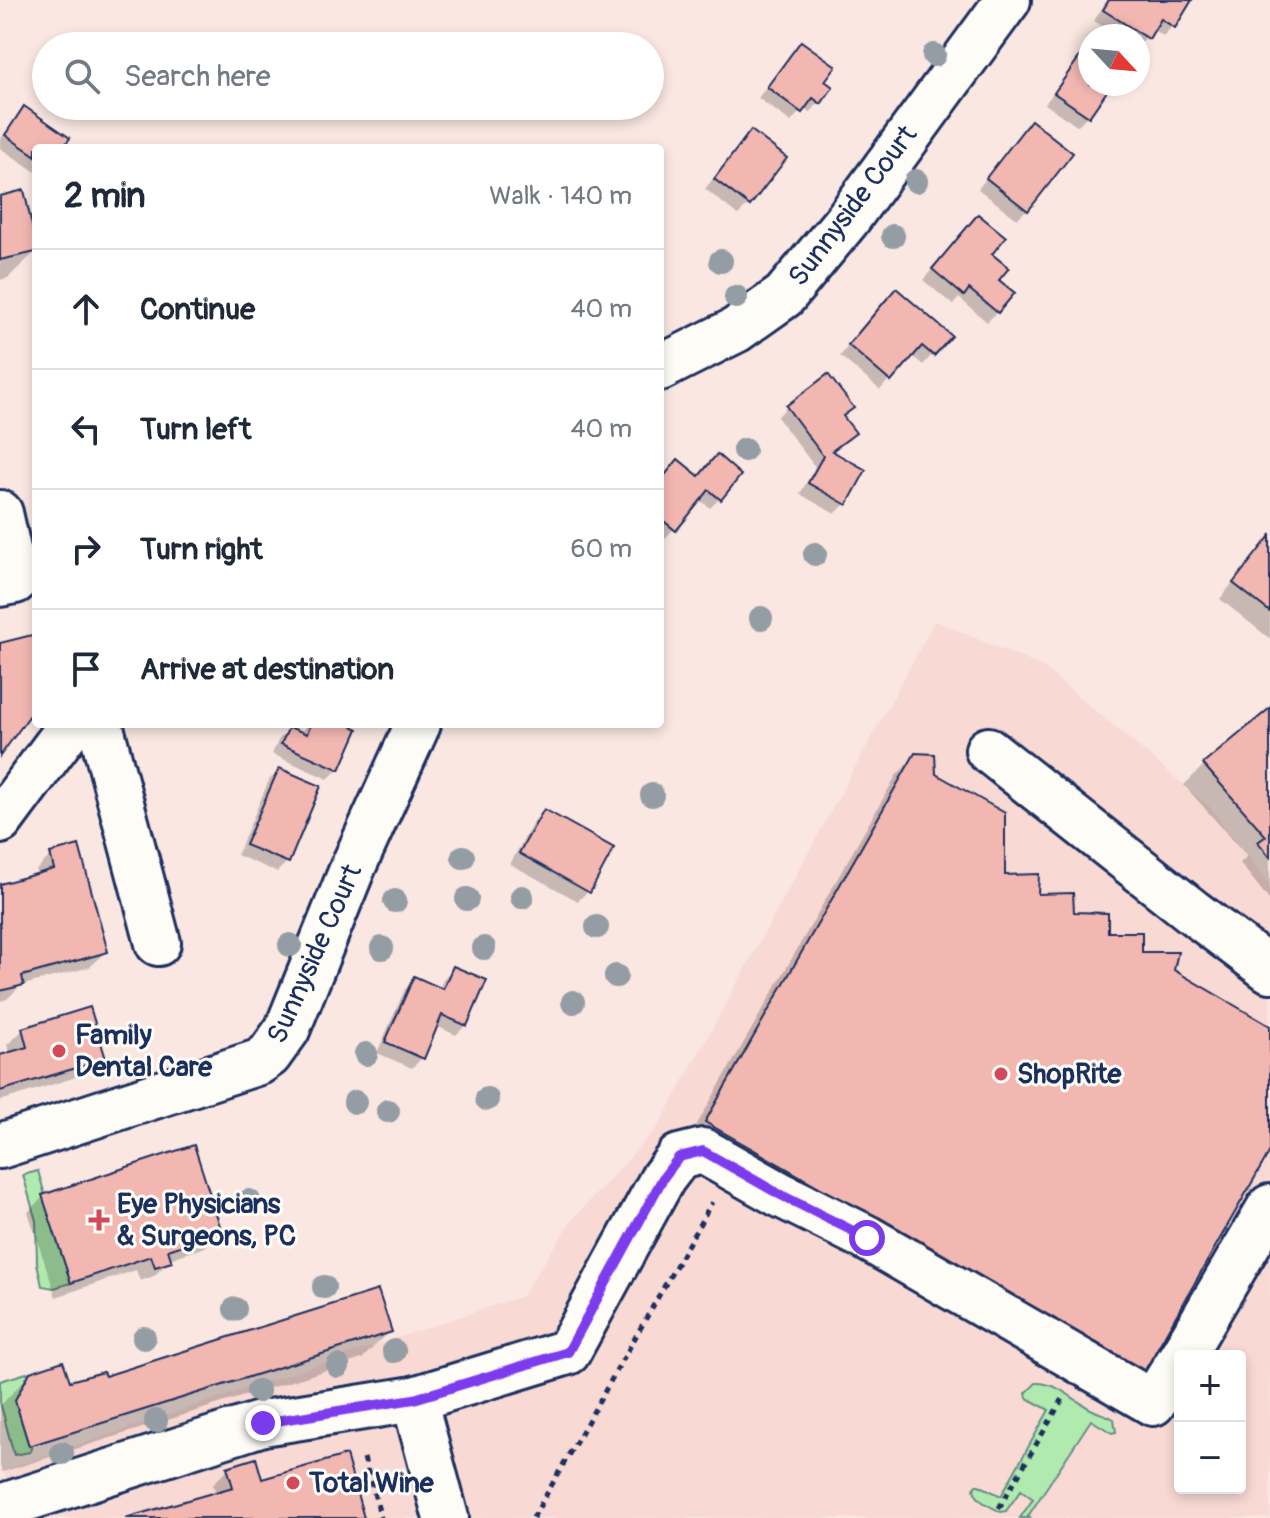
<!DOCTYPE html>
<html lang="en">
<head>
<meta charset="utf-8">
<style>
  body { margin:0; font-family:Pangolin,sans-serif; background:#f6f6f7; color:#1f2937 }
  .controls { position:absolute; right:24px; bottom:24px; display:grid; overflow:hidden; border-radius:8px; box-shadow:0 4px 12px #0003 }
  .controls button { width:72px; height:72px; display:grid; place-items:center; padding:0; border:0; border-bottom:2px solid #e0e1e3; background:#fff; color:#1f2937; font:40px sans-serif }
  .compass { position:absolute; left:1078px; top:24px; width:72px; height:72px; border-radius:50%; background:#fff; box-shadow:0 4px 12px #0003; rotate:116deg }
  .stop { position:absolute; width:24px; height:24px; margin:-18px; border:6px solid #7c3aed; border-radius:50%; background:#fff }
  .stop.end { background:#7c3aed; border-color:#fff; box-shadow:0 2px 8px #0008 }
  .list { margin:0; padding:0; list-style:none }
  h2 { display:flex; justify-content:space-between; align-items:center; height:104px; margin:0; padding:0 32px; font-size:34px }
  h2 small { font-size:26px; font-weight:400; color:#747a83 }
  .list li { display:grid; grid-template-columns:52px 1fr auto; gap:24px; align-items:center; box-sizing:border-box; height:120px; padding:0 32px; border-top:2px solid #e0e1e3 }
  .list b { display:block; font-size:30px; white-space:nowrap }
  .list em { font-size:26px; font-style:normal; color:#747a83 }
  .icon { flex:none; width:44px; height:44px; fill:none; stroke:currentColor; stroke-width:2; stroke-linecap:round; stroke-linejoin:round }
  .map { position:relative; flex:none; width:1270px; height:1518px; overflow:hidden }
  .search { position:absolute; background:#fff; box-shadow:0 4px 12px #0003; left:32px; top:32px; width:632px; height:88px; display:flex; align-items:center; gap:20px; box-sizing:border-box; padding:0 28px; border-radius:44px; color:#747a83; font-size:30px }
  .panel { position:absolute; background:#fff; box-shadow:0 4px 12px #0003; left:32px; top:144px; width:632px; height:584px; border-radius:8px }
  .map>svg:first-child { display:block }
  .built { fill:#f8d9d4; fill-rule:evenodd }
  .green { fill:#b0eaaf; stroke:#668c86; stroke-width:2 }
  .shadow { fill:#0003 }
  .building { fill:#f3b7b2; stroke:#1b2f5e; stroke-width:2 }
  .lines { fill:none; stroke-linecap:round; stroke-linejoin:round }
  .minor-casing { stroke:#1b2f5e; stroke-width:50 }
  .path { stroke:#1b2f5e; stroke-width:5; stroke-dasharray:6 6; stroke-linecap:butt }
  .minor { stroke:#fdfcf7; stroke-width:44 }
  .tree { fill:#949ca4 }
  .route { stroke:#7c3aed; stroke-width:10 }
  .poi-dot { fill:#d1495b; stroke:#fdfcf7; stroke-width:3 }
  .labels { text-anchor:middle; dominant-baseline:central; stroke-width:6; stroke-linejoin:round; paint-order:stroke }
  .street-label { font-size:28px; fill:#1b2f5e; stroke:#fdfcf7 }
  .poi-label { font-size:28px; font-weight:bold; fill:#1b2f5e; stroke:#fdfcf7; text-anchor:start }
</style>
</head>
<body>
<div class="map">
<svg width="1270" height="1518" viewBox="0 0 1270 1518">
  <rect width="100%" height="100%" fill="#fae7e2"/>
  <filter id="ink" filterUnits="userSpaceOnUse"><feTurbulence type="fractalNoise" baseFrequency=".0125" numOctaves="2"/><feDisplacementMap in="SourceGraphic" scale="16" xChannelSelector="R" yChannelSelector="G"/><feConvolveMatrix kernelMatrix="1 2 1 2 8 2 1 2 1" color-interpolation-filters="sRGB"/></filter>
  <g filter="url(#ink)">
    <path class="built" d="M935,621L1043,667L1208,805L1270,885V1518H18L3,1470L522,1296L572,1220L659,1126ZM1180,1356H1240V1488H1180Z"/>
    <g class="green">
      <path d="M38,1171L71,1283L54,1288L42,1286L37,1263L36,1221L23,1175Z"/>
      <path d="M30,1372L15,1400L32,1445L30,1452L14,1455L0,1402V1381Z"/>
      <path d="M1036,1383C1058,1382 1076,1403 1095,1411C1101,1414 1107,1415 1114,1419L1116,1432L1112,1433L1091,1420L1028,1516L1030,1518H1020L1033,1499L1021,1490L1006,1511L1001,1512C990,1506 977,1502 974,1489L976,1485H979L1001,1496L1049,1410L1027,1398L1026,1393Z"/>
    </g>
    <g class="shadow">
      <path d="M1107,0H1189L1173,26L1163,36L1152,29L1138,47V36H1119L1094,21Z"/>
      <path d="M801,43L822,82L831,88L810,113L803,108L791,122L758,98L791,53Z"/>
      <path d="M1090,44V84H1110L1087,116L1077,126L1045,104L1083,51Z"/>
      <path d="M24,109L60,148H36V172L0,148V140L15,119Z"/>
      <path d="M1031,123L1027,209L1017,219L978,189L1021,133Z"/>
      <path d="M741,143L784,158L748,205L738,215L705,189Z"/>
      <path d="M0,198L36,251L8,278L0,280Z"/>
      <path d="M969,227L989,254L997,281V312L987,322L959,298L953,305L923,280Z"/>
      <path d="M886,301L949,336L923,365L911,355L880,390L840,356Z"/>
      <path d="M828,377L841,417L843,442L830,453L846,503L835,514L800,494L815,467L777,417L787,407Z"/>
      <path d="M678,462L720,498L710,508L699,499L664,540L660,536V481Z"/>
      <path d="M1270,535V637L1269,638L1220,599Z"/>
      <path d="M1270,711V901L1240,863L1247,856L1184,785L1204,765Z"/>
      <path d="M307,724H342L338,769L328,779L272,754L279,739L289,729L302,735Z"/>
      <path d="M916,755L934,775L1003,877L1072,914L1270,1028V1147L1143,1370L1123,1390L687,1142L896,776Z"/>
      <path d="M279,770L287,862L277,872L237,855L269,780Z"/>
      <path d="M544,811L588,891L578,901L510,864L534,821Z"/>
      <path d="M51,855L106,952L90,967L20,986L7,999L0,1001V886L37,875L36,870Z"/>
      <path d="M454,968L466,1025L456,1035L436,1026L422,1058L412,1068L377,1053L405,989L415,979L439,989L444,978Z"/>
      <path d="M23,1030L104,1058L89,1073L0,1101V1057L10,1054L7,1045Z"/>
      <path d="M43,1197L220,1232L205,1247L169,1259V1261L154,1276L140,1281L136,1270L56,1297L28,1212Z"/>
      <path d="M389,1331L362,1359L2,1472L0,1466V1406L31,1373L69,1384Z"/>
      <path d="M228,1469L261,1481L362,1518H132L216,1494L213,1484Z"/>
    </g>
    <g class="building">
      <path d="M1109,0H1192L1175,28L1161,19L1149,39L1103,10Z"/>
      <path d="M801,41L836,66L825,81L833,87L821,104L813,98L802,113L767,87Z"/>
      <path d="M1090,42V84H1112L1089,117L1054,93Z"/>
      <path d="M24,106L70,138L63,148H36V156L5,135Z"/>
      <path d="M1031,120L1073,153L1028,211L986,178Z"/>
      <path d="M751,130L787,158L750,206L714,179Z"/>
      <path d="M24,190L36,243V252L0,260V196Z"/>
      <path d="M978,214L1006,237L992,254L1009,268L999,280L1015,293L998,313L969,289L964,296L932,269Z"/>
      <path d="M896,288L952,336L934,356L922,346L891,382L848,345Z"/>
      <path d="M828,374L854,408L843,416L856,433L832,451L866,470L847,505L808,483L823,456L786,406Z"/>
      <path d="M717,454L741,475L721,500L709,490L676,531L660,518V481L678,459L699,476Z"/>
      <path d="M1270,536V612L1233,583Z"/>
      <path d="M36,634V707L0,756V643Z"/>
      <path d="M1270,708V857L1258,842L1266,836L1203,764Z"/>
      <path d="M311,724H347L358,729L340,770L281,744L289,727L307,734Z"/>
      <path d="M915,753L935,754L936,774L1005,813V875L1039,874L1038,894L1073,893L1074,912L1108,913V932H1142V952H1178L1174,970L1270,1026V1151L1144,1372L705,1122Z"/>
      <path d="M279,768L321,786L289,863L245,845Z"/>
      <path d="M544,809L614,848L590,893L519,853Z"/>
      <path d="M79,845L108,952L22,976L24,985L0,991V884L54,869L50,853Z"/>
      <path d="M453,966L487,980L467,1026L442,1015L424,1059L385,1042L414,976L443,989Z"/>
      <path d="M90,1007L106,1059L0,1091V1055L27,1047L22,1028Z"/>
      <path d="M194,1145L222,1232L168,1250L172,1262L155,1267L151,1256L71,1283L42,1195Z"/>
      <path d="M378,1290L392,1332L29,1446L15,1400L30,1372L63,1361L70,1381L103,1372L105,1376Z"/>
      <path d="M346,1455L364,1518H125L233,1487L227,1467L256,1458L262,1479Z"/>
    </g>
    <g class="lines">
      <g class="minor-casing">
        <g id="minor">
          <path d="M660,368L736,330L784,296L847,220L1008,0"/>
          <path d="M0,513L15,581L0,584"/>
          <path d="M100,724L158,943"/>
          <path d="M988,750L1193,912L1270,970"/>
          <path d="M0,821L72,724"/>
          <path d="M0,1146L259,1062L269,1055L287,1030L353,867L418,724"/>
          <path d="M1182,1356L1270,1207"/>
          <path d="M414,1399L446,1518"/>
          <path d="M0,1507L263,1423L414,1399L568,1352L663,1178L679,1157L703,1151L779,1194L867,1238L1153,1403L1180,1359"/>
        </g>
      </g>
      <g class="path">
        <path d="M364,1458L381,1518"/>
        <path d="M999,1508L1065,1395"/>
        <path d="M533,1518L712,1202"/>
      </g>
      <use href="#minor" class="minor"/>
    </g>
    <g class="tree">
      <circle cx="934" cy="55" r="12"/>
      <circle cx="916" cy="181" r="12"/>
      <circle cx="893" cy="236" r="12"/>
      <circle cx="721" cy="261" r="12"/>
      <circle cx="736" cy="297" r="12"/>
      <circle cx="744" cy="450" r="12"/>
      <circle cx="815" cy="554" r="12"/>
      <circle cx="761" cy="618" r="12"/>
      <circle cx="652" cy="795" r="12"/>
      <circle cx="463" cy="857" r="12"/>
      <circle cx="522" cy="897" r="12"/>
      <circle cx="467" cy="899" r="12"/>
      <circle cx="395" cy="901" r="12"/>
      <circle cx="597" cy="927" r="12"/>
      <circle cx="290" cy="945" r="12"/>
      <circle cx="382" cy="948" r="12"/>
      <circle cx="484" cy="948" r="12"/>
      <circle cx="616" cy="976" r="12"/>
      <circle cx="573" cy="1002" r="12"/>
      <circle cx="366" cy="1054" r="12"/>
      <circle cx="487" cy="1099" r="12"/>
      <circle cx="355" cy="1102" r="12"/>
      <circle cx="388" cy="1111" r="12"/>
      <circle cx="249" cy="1201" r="12"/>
      <circle cx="324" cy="1287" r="12"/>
      <circle cx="235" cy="1309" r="12"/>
      <circle cx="144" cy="1338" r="12"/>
      <circle cx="394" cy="1351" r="12"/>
      <circle cx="338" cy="1366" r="12"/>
      <circle cx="258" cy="1391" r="12"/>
      <circle cx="156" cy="1421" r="12"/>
      <circle cx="62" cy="1453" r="12"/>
    </g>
  </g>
  <g class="lines" filter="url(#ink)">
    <path class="route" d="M263,1423L414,1399L568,1352L663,1178L679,1157L703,1151L779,1194L867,1238"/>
  </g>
  <g class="poi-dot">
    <circle cx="59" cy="1051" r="8"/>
    <circle cx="1001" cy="1074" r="8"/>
    <path d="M95 1208h8v8h8v8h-8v8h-8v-8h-8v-8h8z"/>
    <circle cx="293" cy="1483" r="8"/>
  </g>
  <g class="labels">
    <g class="street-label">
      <text transform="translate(853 206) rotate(-53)">Sunnyside Court</text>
      <text transform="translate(315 954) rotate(-66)">Sunnyside Court</text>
    </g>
    <g class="poi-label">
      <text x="75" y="1035">Family<tspan x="75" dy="32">Dental Care</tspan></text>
      <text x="1017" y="1074">ShopRite</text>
      <text x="117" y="1204">Eye Physicians<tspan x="117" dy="32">&amp; Surgeons, PC</tspan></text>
      <text x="309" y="1483">Total Wine</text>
    </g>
  </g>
</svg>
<div class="controls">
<button>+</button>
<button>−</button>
</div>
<svg class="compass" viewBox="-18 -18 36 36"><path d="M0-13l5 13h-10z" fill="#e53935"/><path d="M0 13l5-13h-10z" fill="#747a83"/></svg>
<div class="stop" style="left:867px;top:1238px"></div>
<div class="stop end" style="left:263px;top:1423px"></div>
<div class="search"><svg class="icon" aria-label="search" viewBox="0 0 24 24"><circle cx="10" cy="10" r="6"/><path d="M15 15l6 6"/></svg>Search here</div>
<section class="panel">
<h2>2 min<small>Walk · 140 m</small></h2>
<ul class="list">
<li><svg class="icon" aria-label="ahead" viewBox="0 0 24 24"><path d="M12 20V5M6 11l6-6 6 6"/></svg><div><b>Continue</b></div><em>40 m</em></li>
<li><svg class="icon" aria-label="left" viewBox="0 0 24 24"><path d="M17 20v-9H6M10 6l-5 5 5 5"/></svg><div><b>Turn left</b></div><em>40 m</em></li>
<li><svg class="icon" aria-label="right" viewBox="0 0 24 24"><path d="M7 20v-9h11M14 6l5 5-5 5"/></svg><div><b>Turn right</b></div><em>60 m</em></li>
<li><svg class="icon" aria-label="arrive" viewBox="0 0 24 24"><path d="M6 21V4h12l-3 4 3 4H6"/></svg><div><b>Arrive at destination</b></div></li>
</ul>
</section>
</div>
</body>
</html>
